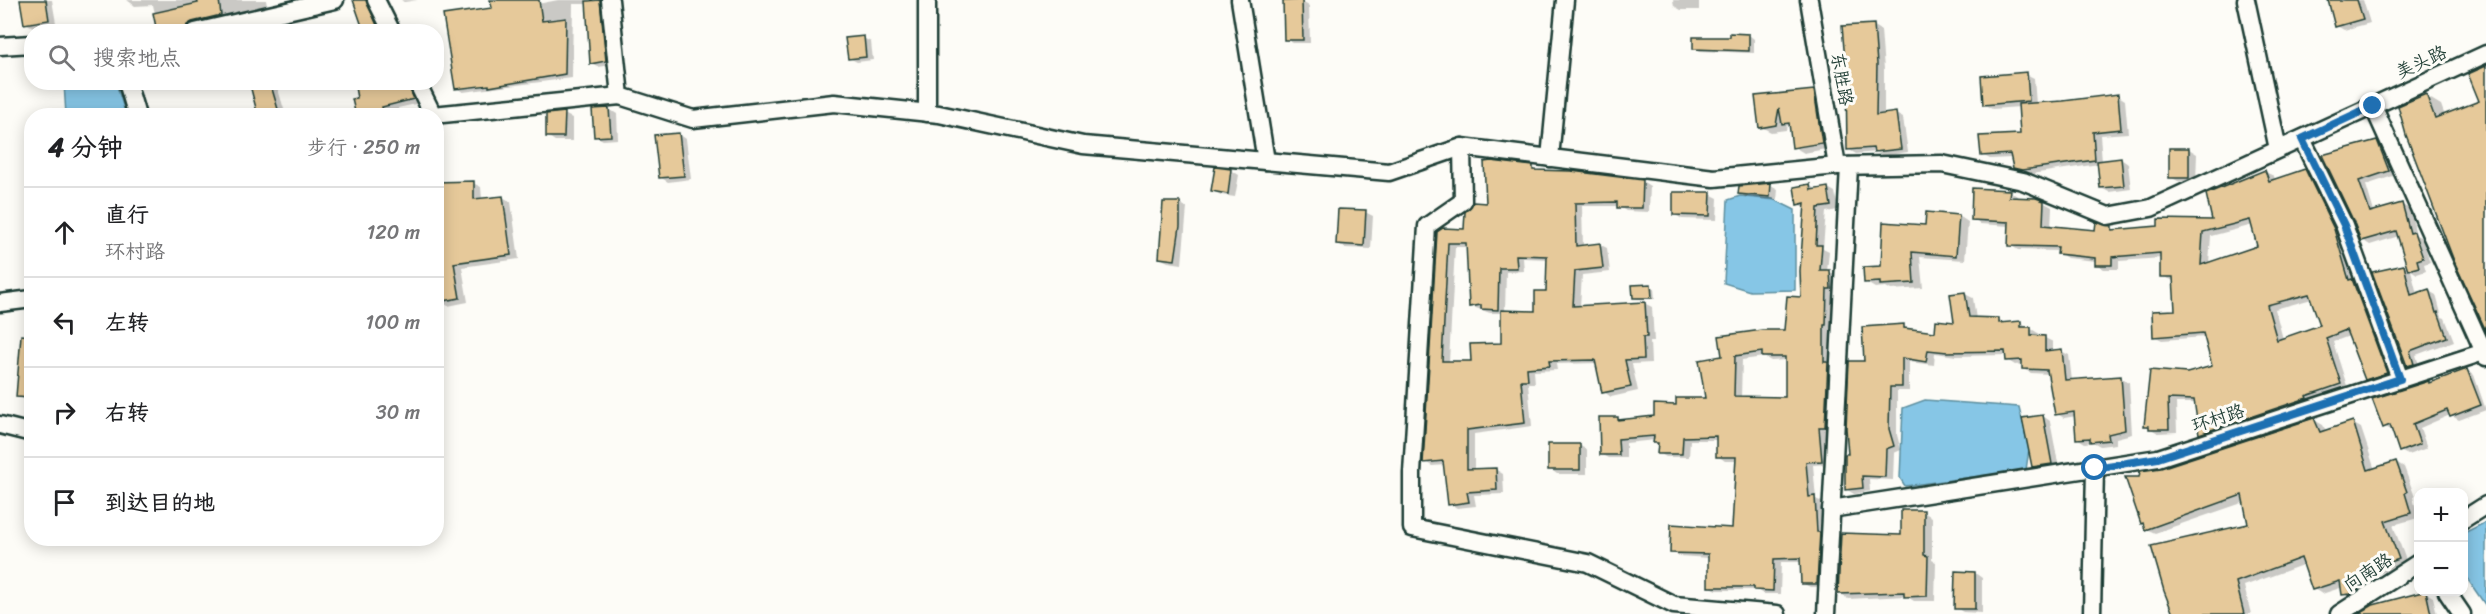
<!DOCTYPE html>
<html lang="zh">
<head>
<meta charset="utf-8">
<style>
  body { margin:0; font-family:Sriracha,"LXGW WenKai TC",sans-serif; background:#f2f2f2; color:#202124 }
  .controls { position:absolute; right:18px; bottom:18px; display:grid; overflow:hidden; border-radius:12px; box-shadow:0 3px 15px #0003 }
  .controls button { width:54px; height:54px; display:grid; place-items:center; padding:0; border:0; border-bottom:2px solid #e0e0e0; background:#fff; color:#202124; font:30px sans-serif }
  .stop { position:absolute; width:18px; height:18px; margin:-14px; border:4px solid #1f6fb2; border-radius:50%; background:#fff }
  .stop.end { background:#1f6fb2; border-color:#fff; box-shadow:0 2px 6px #0008 }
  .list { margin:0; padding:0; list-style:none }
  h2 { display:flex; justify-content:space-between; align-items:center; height:78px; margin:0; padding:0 24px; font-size:26px }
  h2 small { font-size:20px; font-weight:400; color:#757577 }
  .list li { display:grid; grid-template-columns:39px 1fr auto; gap:18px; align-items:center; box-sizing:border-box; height:90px; padding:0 24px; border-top:2px solid #e0e0e0 }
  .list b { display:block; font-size:22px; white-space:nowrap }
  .list p { margin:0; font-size:20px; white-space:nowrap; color:#757577 }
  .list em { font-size:20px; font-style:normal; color:#757577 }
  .icon { flex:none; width:33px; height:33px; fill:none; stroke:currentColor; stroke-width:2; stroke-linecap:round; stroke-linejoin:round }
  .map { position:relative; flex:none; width:2486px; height:614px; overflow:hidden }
  .search { position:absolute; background:#fff; box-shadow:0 3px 15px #0003; left:24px; top:24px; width:420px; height:66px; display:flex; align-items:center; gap:15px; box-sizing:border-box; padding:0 21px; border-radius:24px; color:#757577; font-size:22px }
  .panel { position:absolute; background:#fff; box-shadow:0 3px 15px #0003; left:24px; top:108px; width:420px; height:438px; border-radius:24px }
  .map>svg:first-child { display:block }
  .water { fill:#86c6e6; stroke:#5d8f9f; stroke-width:1.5 }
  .shadow { fill:#0003; fill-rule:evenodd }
  .building { fill:#e6c99a; stroke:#1f3d34; stroke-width:1.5; fill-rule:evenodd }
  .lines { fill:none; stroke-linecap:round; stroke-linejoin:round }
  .street-casing { stroke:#1f3d34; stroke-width:21 }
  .street { stroke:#fdfcf7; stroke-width:16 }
  .route { stroke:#1f6fb2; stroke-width:8 }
  .labels { text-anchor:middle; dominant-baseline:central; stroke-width:6; stroke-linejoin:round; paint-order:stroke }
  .street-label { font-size:18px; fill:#1f3d34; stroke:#fdfcf7 }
</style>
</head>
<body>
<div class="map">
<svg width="2486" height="614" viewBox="0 0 2486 614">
  <rect width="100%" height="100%" fill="#fdfcf7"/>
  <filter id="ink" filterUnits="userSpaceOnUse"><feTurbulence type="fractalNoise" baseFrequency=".0167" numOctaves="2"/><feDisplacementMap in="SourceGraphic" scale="12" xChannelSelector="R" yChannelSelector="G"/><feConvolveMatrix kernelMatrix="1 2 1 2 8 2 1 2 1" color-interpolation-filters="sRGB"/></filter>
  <g filter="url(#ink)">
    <g class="water">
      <path d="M64,83H116L126,115H66Z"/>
      <path d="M1740,196L1773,199L1795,210V290L1750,291L1724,283L1728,200Z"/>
      <path d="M1925,400L2019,407L2029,449L2026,470L1905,486L1900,478L1903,408Z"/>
      <path d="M2486,522V606L2464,574V533Z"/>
    </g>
    <g class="shadow">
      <path d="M22,0H52L56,23L33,27L25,23Z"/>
      <path d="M127,0H266L267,6L272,9L193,32H159L153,5L135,6Z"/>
      <path d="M364,0L373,3L384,32H366Z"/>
      <path d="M401,0H418L404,2Z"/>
      <path d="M492,0H515L517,8L558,0H609L612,65L598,67L591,63L588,4H573L572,78L463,92L456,88L493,9Z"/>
      <path d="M1673,0H1699V10H1681L1674,6Z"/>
      <path d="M2330,0H2363L2370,23L2344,30L2337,26Z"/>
      <path d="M1302,2L1309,6L1310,43H1293L1285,39Z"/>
      <path d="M1873,25L1881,30L1884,69V116L1896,114L1903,118L1908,152L1883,156L1876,152L1856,154L1848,149L1847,72Z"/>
      <path d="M269,27L274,30L251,32Z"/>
      <path d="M1749,35L1754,39V53L1700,51L1694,48Z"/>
      <path d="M863,38L871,42L873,60L857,62L849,58Z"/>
      <path d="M2486,68V319L2426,96L2441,105L2445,116L2481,102Z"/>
      <path d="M2026,74L2034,78L2036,104L2117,95L2125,100L2128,133L2100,135L2102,162L2121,159L2128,164L2131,189L2109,192L2101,188L2099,164L2031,174L2014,167L2012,158L1990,159L1982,155L2021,135L2020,107L1992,109L1985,105Z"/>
      <path d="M264,82L277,86L286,116H260Z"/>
      <path d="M355,82H415L420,103L398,108L400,116H357L359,99Z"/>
      <path d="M1813,92L1823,98L1831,148L1804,153L1794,147L1791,128L1787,125L1786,130L1771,132L1761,127L1756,97Z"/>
      <path d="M609,109L617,114L618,139L603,140L595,136Z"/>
      <path d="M564,114L572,118V141H555L547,136Z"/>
      <path d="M679,134L686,139L691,179L668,182L660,177Z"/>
      <path d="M2377,141L2384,146L2396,175L2366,185L2374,212L2402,205L2410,209L2416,235L2422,238L2430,262L2424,264L2426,271L2417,274L2411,270L2417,294L2429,291L2436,295L2442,317L2445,318L2454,341L2416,355L2420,368L2415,369L2408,365L2404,266L2409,270L2399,236L2370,245L2362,240L2324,156Z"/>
      <path d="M2170,149H2189L2197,154L2196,182L2178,181L2170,177Z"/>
      <path d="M1533,168L1540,172L1642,181L1650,186L1649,212L1626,211L1618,206H1582L1583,246L1599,244L1607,248L1610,272L1582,275L1580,307L1644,303L1652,307L1654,341H1650L1651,363L1632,364L1638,391L1611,397L1604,392L1597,363L1556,364L1557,370L1534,371L1535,383H1528L1532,426L1474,434V470L1495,469L1503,474L1504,494L1474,495L1476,506L1457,508L1450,504L1445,465L1432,466L1425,462L1439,233L1466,230L1488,204ZM1455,247H1468L1470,306L1490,313H1502V344L1472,362H1449ZM1523,258L1548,259V293L1536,312H1505L1506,272L1524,271Z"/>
      <path d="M1216,169L1231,170L1239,175L1235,197L1221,195L1213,191Z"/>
      <path d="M2305,171L2313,176L2342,235L2394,377L2374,383L2366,379L2349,336L2333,342L2348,389L2209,437L2201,433L2196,403H2176L2177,432L2158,433L2146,426L2187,375L2214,367L2205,337L2162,340L2154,336L2177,311L2174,281L2162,276V258L2119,261V269H2104L2096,264V261L2067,258L2059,253V251L2018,250L2010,245V226L1980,224L1972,220L2009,191L2017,196V198L2043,202L2052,207L2051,227L2096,231L2111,227L2117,231L2214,222L2265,172L2274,176L2275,181ZM2253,225L2259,247L2209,264L2211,236ZM2312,299L2322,326L2283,339L2275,309Z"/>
      <path d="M436,183H473L481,187L482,199L503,197L511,202L519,259L462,267L468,302L448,306L442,302L436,303Z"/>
      <path d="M1771,185L1778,189L1777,201L1747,198L1739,193Z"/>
      <path d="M1810,186L1817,190L1828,188L1835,192L1838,210L1826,212L1823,248L1829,251L1827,272L1837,276L1838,292L1834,293L1833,328H1831L1832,431L1826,430L1829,464L1813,465L1816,499L1822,502L1824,587H1810L1802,583V562H1781L1780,594H1763L1757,590H1717L1709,586V558L1679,556L1671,552L1733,530L1737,461H1725L1718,456V440H1690L1689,457H1666L1659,453V444L1655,440L1626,443V458H1609L1601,454L1618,418L1622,421L1655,418L1677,406L1707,399L1723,357L1785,331L1803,299L1806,208L1798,204ZM1764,357L1771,361L1786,360V398H1741L1742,360Z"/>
      <path d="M1710,194L1718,198L1717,220L1682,219L1674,214Z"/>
      <path d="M1180,203L1187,208L1182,264L1168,262L1160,258Z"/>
      <path d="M1365,212L1373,216L1371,249L1345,248L1337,243Z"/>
      <path d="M1927,214L1959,216L1968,222L1965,260L1920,257L1923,288L1891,290L1886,287L1875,288L1865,282L1926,226Z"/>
      <path d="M1651,286L1654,288L1655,299H1638L1635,298Z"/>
      <path d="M1965,294L1973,298L1976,319H1998L2007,324L2020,322L2038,333V337L2045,338L2053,342V352L2061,351L2069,355L2072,381L2121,378L2129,382L2132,434L2116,438V444L2100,446L2093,442L2085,443L2077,438L2076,416L2064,418L2057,414L2049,374L2031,373L2023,369V364L2015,365L2007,360V355L1956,356L1935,353L1934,365L1909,362V391H1897V435L1901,450L1894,453L1893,480L1869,479L1870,491L1854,494L1846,489L1849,455L1865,363L1903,326L1912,331L1936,334L1956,323Z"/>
      <path d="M32,337V403L17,396Z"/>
      <path d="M2467,370L2474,375L2486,410L2459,420L2450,415L2420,428L2427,448L2408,455L2400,451L2392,431L2384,426L2431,384Z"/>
      <path d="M2043,416L2050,421L2059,468L2041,471L2033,466Z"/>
      <path d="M2314,420L2323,425L2326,431L2352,423L2361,428L2375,470L2396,462L2404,467L2415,497H2413L2418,518L2393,525L2407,563L2371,577L2373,589L2353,599L2344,594L2343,587L2322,594L2314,589L2305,564L2244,586L2251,614H2174L2250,525L2245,502L2155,533L2146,529L2142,523L2141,478Z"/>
      <path d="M1579,445L1587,450V474H1557L1550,469Z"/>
      <path d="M1923,512L1932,517V560L1936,562L1935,601H1914L1906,596L1848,599L1839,593L1903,536Z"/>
      <path d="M1975,573L1982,578V613L1963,612L1956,608Z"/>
      <path d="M2425,592L2433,597L2437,614H2382Z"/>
    </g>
    <g class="building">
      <path d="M20,0H46L49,20L24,24Z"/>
      <path d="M197,0H219L221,15L192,22L187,25L185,32H157L153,13L198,3Z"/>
      <path d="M353,0H366L380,32H364Z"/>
      <path d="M490,0H539L542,21L566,18L565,74L489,87V85L455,89L443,15L492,8Z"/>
      <path d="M600,0L606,61L590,64L586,1Z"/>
      <path d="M1302,0L1303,40H1284L1283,1Z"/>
      <path d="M2328,0H2357L2363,19L2335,27Z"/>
      <path d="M1874,24L1877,64L1876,115L1896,112L1901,149L1874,152L1873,148L1847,150L1846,72L1842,26Z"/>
      <path d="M1730,33L1749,34V51L1693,49V37H1730Z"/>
      <path d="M864,36L866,57L848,59L845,38Z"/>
      <path d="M2486,66V331L2454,261L2406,135L2398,106L2426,94L2435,118L2479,101L2468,74Z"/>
      <path d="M2027,72L2029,101L1983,105L1981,76Z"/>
      <path d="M259,82H270L280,116H258L250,85Z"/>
      <path d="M354,82H407L414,99L382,107L383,111L356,116L352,99L357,98Z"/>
      <path d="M1814,90L1822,143L1792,148L1789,123L1782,124L1779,108L1776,125L1759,128L1755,96Z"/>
      <path d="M2118,94L2121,129L2093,132L2095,160L2022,170L2013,168L2010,154L1981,156L1979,136L2020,134L2018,104L2063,101Z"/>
      <path d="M609,108L611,136L594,137L592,109Z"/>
      <path d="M565,112L564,137H546V114Z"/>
      <path d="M679,133L684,176L659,178L654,135Z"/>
      <path d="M2377,140L2389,171L2359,181L2370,212L2402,203L2410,233L2414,232L2423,258L2417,260L2419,267L2408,270L2396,231L2361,241L2353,220L2322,155Z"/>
      <rect x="2169" y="148" width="20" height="30"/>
      <path d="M2121,158L2124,186L2100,188L2097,161Z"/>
      <path d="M1491,161L1533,166V170L1571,171L1643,180L1642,208H1617V202L1575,203L1576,246L1600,243L1603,268L1575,271L1573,306L1645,302L1647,337H1643L1644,359L1625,360L1631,387L1602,393L1595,360L1549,361L1550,366L1527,368L1528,380H1521L1525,423L1467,430V469L1496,468L1497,490L1467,492L1469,502L1448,505L1443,461L1423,463L1437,232L1443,228L1464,229L1465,212L1473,202L1486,203L1484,162ZM1448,243H1466L1469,307L1481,305V309L1498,310L1499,268H1517L1516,255L1547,256L1546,291H1535V311L1501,310V343L1470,344L1471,361H1442Z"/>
      <path d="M1215,167L1231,169L1228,194L1211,191Z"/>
      <path d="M2305,169L2334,229L2349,280L2352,279L2387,373L2365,380L2346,330L2326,338L2341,384L2306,396L2307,398L2199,434L2194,400L2168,399L2169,429H2149V426H2144L2150,370L2187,373L2212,366L2203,333L2153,337L2152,311L2175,310L2173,277H2160V253L2112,257V265H2095V258L2057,254L2058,247L2008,246L2009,222L1971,220L1972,188L2010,190L2009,197L2036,198L2044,201L2043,225L2095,230L2096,222L2112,226V230L2158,226V219L2212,220L2206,194L2265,170L2269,181ZM2250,220L2257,246L2201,265L2203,232ZM2309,294L2320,325L2277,340L2267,305Z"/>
      <path d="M474,181V199L503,196L511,255L454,263L460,298L438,302L436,182Z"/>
      <path d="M1771,183L1770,197L1738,194L1739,186Z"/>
      <path d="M1810,184L1811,190L1828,187L1831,206L1818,208L1816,245H1822L1820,270H1830L1831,289H1827L1826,325H1824V362H1828L1825,427H1819L1822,461L1806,462L1809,497L1815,496L1817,532H1820L1817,584H1801L1800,558L1774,559L1773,591L1754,590V587H1708V554L1670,553L1671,524L1732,528L1736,457H1716V436L1683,437L1682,454H1657L1658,443H1653L1654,436L1618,439L1619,455H1600L1599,417H1618V420L1654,416V404L1676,405V398H1705L1699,360L1722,356L1719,336L1762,330H1784L1787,296L1801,297L1800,271L1805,203L1797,205L1794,187ZM1762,352V357H1785V397L1734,396L1735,356Z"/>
      <path d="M1673,192H1711L1710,216L1673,215Z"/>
      <path d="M1163,202H1180V226L1175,260L1159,258Z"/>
      <path d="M1338,209L1366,210L1364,246L1336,244Z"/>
      <path d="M1926,212L1959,215L1956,256L1912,252L1914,283L1880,285V282L1864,283L1863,267L1881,266L1883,222L1925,225Z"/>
      <path d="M2404,265L2411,295L2429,289L2436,313L2438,312L2447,337L2410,351L2414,364L2407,366L2372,272Z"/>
      <path d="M1651,284L1652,298H1633L1632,285Z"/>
      <path d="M1965,292L1969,317L1999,318V323L2021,321V327H2031V335L2045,336V351L2062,349L2065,380L2121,376L2125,430L2108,434L2109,440L2090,442V438L2076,439L2074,412L2055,415L2047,370L2022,369V360L2006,361L2005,351L1947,352L1928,350L1926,362L1902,358V387H1890L1889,429L1894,446L1886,449L1885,477L1862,476L1863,488L1845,490V454H1848L1846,428L1849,361H1864L1862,327L1904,324V328L1935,332L1936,320L1954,322L1950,294Z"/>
      <path d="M21,335L32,336V398L16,397Z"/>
      <path d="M2467,369L2481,405L2450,417L2447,410L2413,424L2420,444L2399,452L2390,425L2383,428L2372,399L2429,381V383Z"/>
      <path d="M2043,415L2052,464L2032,467L2022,418Z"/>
      <path d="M2314,418L2320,432L2353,421L2368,470L2396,461L2407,492L2405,493L2411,513L2385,521L2399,559L2363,572L2365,585L2351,594L2342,595L2340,581L2312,590L2301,558L2236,582L2244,614H2173L2164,591L2151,546L2248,524L2242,495L2145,530L2143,523L2141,524L2125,477H2139L2140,471L2161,468Z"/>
      <rect x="1548" y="444" width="32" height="26"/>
      <path d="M1901,510H1924V555L1928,556L1927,596L1904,597V592L1838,594L1841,533L1901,535Z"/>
      <path d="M1955,571L1975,572V609H1954Z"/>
      <path d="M2426,591L2431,614H2358L2373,605Z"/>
    </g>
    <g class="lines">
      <g class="street-casing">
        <g id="street">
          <path d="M376,0L392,32"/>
          <path d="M610,0L620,96L693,119L834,103L939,114L1083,145L1389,172L1462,147L1714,178L1837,166L1942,164L2023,181L2108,216L2151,208L2486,54"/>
          <path d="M927,0V113"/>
          <path d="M1240,0L1266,161"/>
          <path d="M1809,0L1837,166"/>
          <path d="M2246,0L2278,149"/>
          <path d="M195,32L335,0"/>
          <path d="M0,46L32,44"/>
          <path d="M127,82L137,116"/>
          <path d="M417,82L433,115L620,96"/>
          <path d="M2373,106L2484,352L2486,351"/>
          <path d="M2302,139L2344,225L2400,379"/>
          <path d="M1462,147L1463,201L1427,226L1412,473V528L1588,563L1674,605L1777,614"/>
          <path d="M1550,158L1565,0"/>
          <path d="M0,303L32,299"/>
          <path d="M0,425L32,433"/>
          <path d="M1831,509L2158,458L2484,352L2486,357"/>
          <path d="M2464,519L2486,505"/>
          <path d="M2447,592L2462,614"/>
          <path d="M1826,614L1849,166"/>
          <path d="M2092,614L2095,468"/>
          <path d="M2339,614L2418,563"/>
        </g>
      </g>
      <use href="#street" class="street"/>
    </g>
  </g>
  <g class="lines" filter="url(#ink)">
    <path class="route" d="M2095,468L2158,458L2400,379L2344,225L2302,139L2373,106"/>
  </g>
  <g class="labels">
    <g class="street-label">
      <text transform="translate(2421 62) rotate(-25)">美头路</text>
      <text transform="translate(1842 79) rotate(80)">东胜路</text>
      <text transform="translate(2218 418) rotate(-18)">环村路</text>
      <text transform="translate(2368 572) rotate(-33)">向南路</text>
    </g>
  </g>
</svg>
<div class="controls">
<button>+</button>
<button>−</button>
</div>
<div class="stop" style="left:2095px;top:468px"></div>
<div class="stop end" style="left:2373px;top:106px"></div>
<div class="search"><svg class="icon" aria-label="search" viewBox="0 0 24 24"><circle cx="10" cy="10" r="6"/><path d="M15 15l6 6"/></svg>搜索地点</div>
<section class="panel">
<h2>4 分钟<small>步行 · 250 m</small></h2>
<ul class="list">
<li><svg class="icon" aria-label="ahead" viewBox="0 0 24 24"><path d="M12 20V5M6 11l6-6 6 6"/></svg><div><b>直行</b><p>环村路</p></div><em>120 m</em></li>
<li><svg class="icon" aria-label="left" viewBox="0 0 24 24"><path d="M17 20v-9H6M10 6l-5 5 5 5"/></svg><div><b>左转</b></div><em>100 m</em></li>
<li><svg class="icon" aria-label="right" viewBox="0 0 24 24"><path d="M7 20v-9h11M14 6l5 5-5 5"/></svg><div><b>右转</b></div><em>30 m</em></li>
<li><svg class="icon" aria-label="arrive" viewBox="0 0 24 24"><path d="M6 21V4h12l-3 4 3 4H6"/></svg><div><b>到达目的地</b></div></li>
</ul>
</section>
</div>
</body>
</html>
